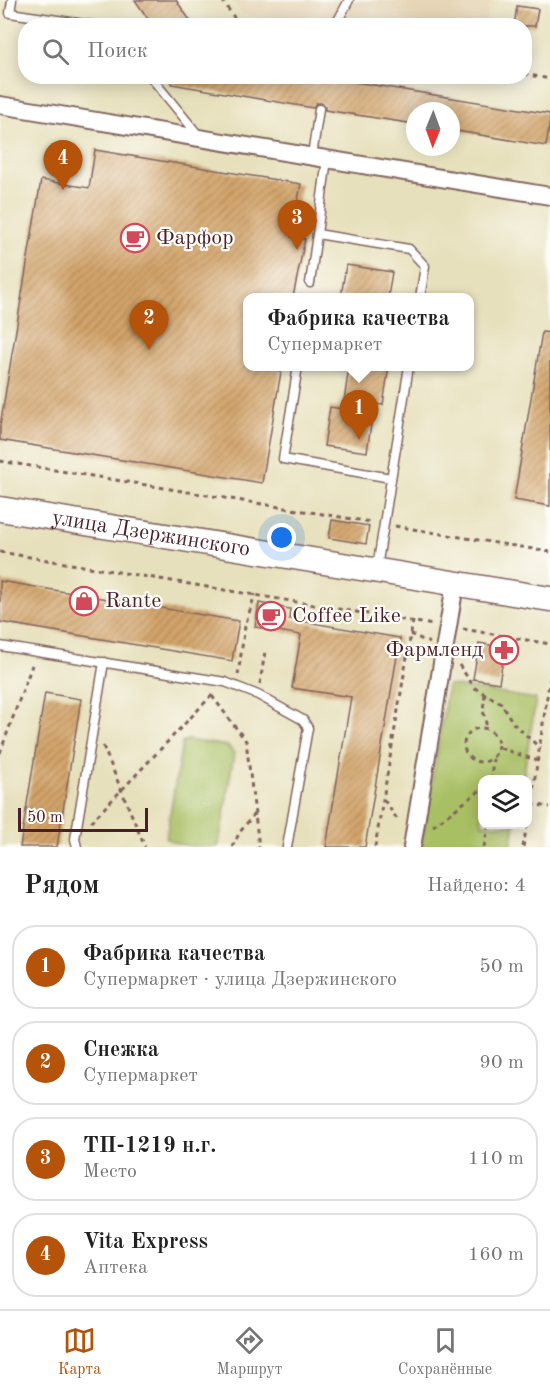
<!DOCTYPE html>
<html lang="ru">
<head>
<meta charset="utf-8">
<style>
  body { margin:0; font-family:"Old Standard TT",serif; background:#f2f2f2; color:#222 }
  .controls { position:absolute; right:18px; bottom:18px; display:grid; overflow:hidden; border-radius:12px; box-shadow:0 3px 15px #0003 }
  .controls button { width:54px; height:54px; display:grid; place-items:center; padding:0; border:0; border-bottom:2px solid #e0e0e0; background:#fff; color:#222; font:30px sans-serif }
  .compass { position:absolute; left:406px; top:102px; width:54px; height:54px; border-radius:50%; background:#fff; box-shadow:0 3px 15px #0003; rotate:181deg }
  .scale { position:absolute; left:18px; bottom:15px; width:130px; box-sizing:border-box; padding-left:6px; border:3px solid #4a1f2b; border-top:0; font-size:16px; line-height:21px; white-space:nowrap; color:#4a1f2b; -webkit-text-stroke:4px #fdfcf7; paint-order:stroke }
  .you { position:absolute; left:282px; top:538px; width:21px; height:21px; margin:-15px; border:4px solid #fff; border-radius:50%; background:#1a73e8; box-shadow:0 0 0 9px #1a73e833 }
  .badge { display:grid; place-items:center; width:39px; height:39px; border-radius:50%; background:#b45309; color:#fff; font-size:20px; font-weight:700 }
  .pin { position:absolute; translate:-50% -50px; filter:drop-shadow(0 2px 3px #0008) }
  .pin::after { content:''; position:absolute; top:32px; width:21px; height:18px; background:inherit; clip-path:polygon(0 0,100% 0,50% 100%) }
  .popup { position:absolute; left:243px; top:293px; width:231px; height:78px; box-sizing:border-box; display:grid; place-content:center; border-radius:12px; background:#fff; filter:drop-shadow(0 2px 4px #0005); font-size:20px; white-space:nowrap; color:#767676 }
  .popup b { font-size:22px; color:#222 }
  .popup::after { content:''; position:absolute; left:50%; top:100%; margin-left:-12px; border:12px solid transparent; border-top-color:#fff }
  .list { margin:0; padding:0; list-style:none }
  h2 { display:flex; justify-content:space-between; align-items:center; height:78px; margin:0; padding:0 24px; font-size:26px }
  h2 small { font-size:20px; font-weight:400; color:#767676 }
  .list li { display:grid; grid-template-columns:39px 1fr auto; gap:18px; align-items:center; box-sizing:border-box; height:84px; margin:0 12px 12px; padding:0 12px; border:2px solid #e0e0e0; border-radius:24px }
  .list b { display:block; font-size:22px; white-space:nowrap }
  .list p { margin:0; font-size:20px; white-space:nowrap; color:#767676 }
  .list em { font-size:20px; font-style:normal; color:#767676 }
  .icon { flex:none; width:33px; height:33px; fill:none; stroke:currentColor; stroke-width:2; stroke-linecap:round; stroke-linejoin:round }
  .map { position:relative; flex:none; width:550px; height:847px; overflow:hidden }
  .search { position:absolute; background:#fff; box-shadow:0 3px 15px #0003; left:18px; right:18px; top:18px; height:66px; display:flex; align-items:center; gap:15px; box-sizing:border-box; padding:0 21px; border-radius:24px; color:#767676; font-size:22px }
  .sheet { height:462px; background:#fff }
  nav { display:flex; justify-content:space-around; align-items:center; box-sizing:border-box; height:84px; border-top:2px solid #e0e0e0; background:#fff; font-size:16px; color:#767676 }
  nav a { display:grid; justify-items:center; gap:3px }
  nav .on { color:#b45309 }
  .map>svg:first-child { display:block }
  .built { fill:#e6d5b7 }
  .park { fill:#a9bf63; stroke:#7a6f47; stroke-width:1.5 }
  .building { fill:url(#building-hatch) }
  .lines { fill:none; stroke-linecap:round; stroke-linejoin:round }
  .service-casing { stroke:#81635e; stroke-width:11 }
  .minor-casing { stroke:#81635e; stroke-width:20 }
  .secondary-casing { stroke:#81635e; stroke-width:27 }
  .path { stroke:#81635e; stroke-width:3; stroke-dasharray:4.5 4.5; stroke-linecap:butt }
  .service { stroke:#fff; stroke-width:8 }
  .minor { stroke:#fff; stroke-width:16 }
  .secondary { stroke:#fff; stroke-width:24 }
  .labels { text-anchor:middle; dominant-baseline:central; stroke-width:4.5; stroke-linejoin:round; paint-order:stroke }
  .poi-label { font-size:22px; fill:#4a1f2b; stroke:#fdfcf7; text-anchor:start }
  .street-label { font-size:22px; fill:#4a1f2b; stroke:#fdfcf7 }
</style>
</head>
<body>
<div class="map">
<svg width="550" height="847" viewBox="0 0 550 847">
  <defs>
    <pattern id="building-hatch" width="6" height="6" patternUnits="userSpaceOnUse" patternTransform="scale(1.5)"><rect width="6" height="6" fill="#d3a46b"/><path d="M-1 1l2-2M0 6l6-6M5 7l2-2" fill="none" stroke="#ad8558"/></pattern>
  </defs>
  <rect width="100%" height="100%" fill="#fdfcf7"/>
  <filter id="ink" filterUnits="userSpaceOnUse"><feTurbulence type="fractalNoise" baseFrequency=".0167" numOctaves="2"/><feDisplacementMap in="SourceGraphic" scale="12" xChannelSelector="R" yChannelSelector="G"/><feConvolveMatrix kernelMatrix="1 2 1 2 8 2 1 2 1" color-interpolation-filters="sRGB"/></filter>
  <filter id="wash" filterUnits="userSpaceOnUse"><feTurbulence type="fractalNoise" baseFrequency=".008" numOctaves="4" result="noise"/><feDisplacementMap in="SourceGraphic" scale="24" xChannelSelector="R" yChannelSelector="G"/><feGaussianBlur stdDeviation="1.35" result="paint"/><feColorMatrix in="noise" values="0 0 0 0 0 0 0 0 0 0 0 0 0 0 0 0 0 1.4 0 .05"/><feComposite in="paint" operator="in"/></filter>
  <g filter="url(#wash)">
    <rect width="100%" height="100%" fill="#e7e0bc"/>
    <path class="built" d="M232,0H490L485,26L306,25L242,15Z"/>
    <g class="park">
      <path d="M448,685L536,699L523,779L482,780V824L515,825L511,847H421Z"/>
      <path d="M187,740L228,746L234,753L219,845L217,847C202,847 177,847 166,838L182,743Z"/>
    </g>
    <g id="blocks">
      <g class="building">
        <path d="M135,0H176L194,26H153Z"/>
        <path d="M517,6L538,9L535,26H514Z"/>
        <path d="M172,76H319L320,81L324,83L329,82L331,78L550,114V121L546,146L451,130V111H415V124L325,110V106L321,103H316L313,108L171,84Z"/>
        <path d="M95,150L301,184L291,237L305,239L293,297H248V366H282L262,483L0,440V426L41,180L89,188Z"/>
        <path d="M346,265L392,272L388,297H341Z"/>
        <path d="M542,332L550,333V506L514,500Z"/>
        <path d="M349,366H389L383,405L374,404L367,452L324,446L330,407L343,409Z"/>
        <path d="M332,520L369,526L366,544L329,538Z"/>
        <path d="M0,581L239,621L232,661L0,622Z"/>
        <path d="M259,603L290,609L289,619L400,638L365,847H326L351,697L292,688L301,635L255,627Z"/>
        <path d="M479,643L505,648L499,683L473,679Z"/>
        <path d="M45,693L81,699L57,847H20Z"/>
      </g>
    </g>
  </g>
  <g filter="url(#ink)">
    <use href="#blocks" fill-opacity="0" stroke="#81635e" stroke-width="1.5"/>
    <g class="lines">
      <g class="service-casing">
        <g id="service">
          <path d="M12,0L10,13L98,26"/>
          <path d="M335,26L349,0"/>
          <path d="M150,76L199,136"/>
          <path d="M325,77V76"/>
          <path d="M312,156L319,109"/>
          <path d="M327,159L317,234L409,249L425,266L420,298"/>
          <path d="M310,283L317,234"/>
          <path d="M298,366L283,459L391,478"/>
          <path d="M377,568L409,366"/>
          <path d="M0,646L225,682L258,695L303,720L308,728L287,847"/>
          <path d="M77,847L75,839L104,662"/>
        </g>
      </g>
      <g class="minor-casing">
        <g id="minor">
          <path d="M0,105L550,196"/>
          <path d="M412,847L455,584"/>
        </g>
      </g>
      <g class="secondary-casing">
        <g id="secondary">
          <path id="s1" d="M0,509L550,599"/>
        </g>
      </g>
      <g class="path">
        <path d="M222,0L240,26"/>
        <path d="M524,74L550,79"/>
        <path d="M0,461L371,522"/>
        <path d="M395,526L550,552"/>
        <path d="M0,552L433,625"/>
        <path d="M463,629L550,644"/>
        <path d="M410,634L430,643"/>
        <path d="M459,665L475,688L501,703L513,723L540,748"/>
        <path d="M238,675L245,626L255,594"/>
        <path d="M260,684L265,651"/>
        <path d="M485,694L483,710L487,728"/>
        <path d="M212,696L246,741L259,847"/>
        <circle cx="481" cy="745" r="17"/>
        <path d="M103,746L145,847"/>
        <path d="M500,748L538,761"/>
        <path d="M0,753L32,665"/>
        <path d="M491,780L493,759"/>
        <path d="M384,800L399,822"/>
        <path d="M531,804L550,807"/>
        <path d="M91,822L215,692"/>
        <path d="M528,824L550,677"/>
        <path d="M433,826L482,789"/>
        <path d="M232,847L240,832L254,814"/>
        <path d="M375,847L413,621"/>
        <path d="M484,847L489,824"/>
        <path d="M523,847L527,824"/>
      </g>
      <use href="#service" class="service"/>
      <use href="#minor" class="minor"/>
      <use href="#secondary" class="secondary"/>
    </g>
  </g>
  <defs>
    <g id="cafe-ring" transform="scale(1.5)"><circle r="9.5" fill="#fdfcf7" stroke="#d1495b" stroke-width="1.5"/><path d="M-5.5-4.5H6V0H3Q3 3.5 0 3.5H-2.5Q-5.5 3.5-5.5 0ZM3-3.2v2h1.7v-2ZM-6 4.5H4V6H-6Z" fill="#d1495b"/></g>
    <g id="shop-ring" transform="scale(1.5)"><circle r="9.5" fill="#fdfcf7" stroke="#d1495b" stroke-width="1.5"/><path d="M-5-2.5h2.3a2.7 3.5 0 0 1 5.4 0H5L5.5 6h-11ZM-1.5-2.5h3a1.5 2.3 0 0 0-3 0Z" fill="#d1495b"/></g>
    <g id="pharmacy-ring" transform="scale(1.5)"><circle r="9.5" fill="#fdfcf7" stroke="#d1495b" stroke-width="1.5"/><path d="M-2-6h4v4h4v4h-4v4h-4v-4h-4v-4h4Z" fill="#d1495b"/></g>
  </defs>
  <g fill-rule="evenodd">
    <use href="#cafe-ring" x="135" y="238"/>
    <use href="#shop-ring" x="84" y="601"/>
    <use href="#cafe-ring" x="271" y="616"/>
    <use href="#pharmacy-ring" x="504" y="650"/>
  </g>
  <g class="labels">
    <g class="poi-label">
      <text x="156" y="238">Фарфор</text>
      <text x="105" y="601">Rante</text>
      <text x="292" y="616">Coffee Like</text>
      <text x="483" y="650" text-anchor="end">Фармленд</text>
    </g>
    <g class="street-label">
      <text stroke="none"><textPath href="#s1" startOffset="153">улица Дзержинского</textPath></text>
    </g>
  </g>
</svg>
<div class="controls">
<button><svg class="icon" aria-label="layers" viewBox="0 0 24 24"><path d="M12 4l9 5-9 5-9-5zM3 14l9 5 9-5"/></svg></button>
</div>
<svg class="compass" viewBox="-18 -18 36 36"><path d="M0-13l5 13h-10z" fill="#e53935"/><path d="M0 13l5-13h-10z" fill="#767676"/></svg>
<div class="scale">50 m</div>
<div class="you"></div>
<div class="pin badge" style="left:359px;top:440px">1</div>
<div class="popup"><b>Фабрика качества</b>Супермаркет</div>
<div class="pin badge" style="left:149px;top:350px">2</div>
<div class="pin badge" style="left:297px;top:250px">3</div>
<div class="pin badge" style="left:63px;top:190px">4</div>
<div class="search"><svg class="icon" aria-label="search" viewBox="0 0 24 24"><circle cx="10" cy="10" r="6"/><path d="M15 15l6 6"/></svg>Поиск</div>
</div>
<section class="sheet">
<h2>Рядом<small>Найдено: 4</small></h2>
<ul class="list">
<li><span class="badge">1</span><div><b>Фабрика качества</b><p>Супермаркет · улица Дзержинского</p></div><em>50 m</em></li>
<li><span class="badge">2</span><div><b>Снежка</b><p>Супермаркет</p></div><em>90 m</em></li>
<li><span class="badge">3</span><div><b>ТП-1219 н.г.</b><p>Место</p></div><em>110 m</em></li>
<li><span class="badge">4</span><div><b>Vita Express</b><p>Аптека</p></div><em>160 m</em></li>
</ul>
</section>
<nav>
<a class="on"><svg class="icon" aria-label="map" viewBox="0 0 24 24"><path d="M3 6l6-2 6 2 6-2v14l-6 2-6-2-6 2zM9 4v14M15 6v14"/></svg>Карта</a>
<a><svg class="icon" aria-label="directions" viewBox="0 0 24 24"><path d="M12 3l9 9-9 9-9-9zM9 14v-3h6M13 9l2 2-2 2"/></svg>Маршрут</a>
<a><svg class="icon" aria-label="saved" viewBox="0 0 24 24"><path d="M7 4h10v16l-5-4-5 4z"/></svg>Сохранённые</a>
</nav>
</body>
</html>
